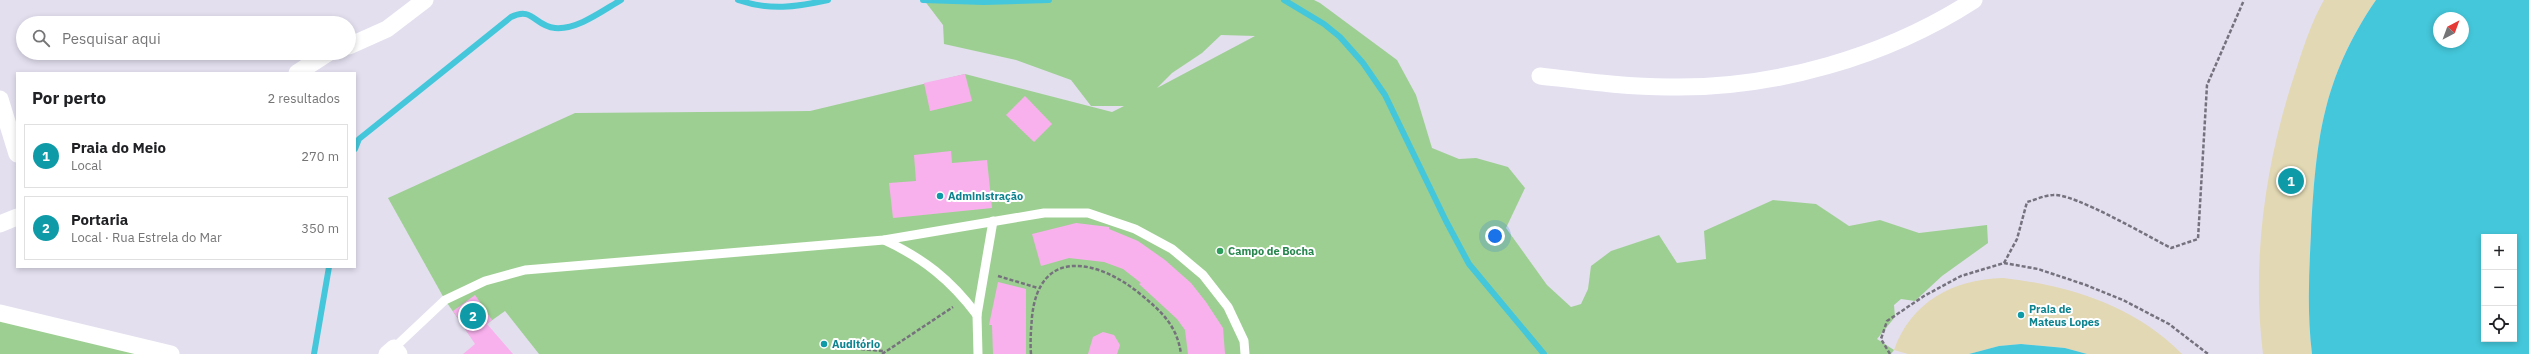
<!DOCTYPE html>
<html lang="pt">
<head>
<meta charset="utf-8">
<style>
  body { margin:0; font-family:"IBM Plex Sans",sans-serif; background:#f2f2f2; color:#202124 }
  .controls { position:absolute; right:12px; bottom:12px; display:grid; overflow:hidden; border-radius:0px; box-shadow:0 2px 6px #0003 }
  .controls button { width:36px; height:36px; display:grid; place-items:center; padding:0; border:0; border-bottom:1px solid #e0e0e0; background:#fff; color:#202124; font:20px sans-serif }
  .compass { position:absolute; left:2433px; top:12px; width:36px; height:36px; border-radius:50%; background:#fff; box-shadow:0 2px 6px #0003; rotate:41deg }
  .you { position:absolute; left:1495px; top:236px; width:14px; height:14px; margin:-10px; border:3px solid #fff; border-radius:50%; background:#1a73e8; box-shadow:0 0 0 6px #1a73e833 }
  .badge { display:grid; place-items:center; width:26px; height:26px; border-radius:50%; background:#2c669e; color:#fff; font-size:13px; font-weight:700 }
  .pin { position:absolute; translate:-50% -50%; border:2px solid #fff; box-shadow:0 1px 4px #0006 }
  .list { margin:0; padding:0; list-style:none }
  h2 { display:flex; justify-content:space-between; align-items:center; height:52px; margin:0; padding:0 16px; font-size:17px }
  h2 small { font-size:13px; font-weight:400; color:#757577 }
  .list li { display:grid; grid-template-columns:26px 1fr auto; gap:12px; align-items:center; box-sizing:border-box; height:64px; margin:0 8px 8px; padding:0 8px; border:1px solid #e0e0e0; border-radius:0px }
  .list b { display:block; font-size:15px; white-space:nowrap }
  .list p { margin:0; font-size:13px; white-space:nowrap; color:#757577 }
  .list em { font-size:13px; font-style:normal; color:#757577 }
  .icon { flex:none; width:22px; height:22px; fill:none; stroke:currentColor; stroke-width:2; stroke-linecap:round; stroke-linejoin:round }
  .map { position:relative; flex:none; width:2529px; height:354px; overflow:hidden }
  .search { position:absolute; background:#fff; box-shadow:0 2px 6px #0003; left:16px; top:16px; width:340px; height:44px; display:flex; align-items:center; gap:10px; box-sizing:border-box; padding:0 14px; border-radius:22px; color:#757577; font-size:15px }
  .panel { position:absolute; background:#fff; box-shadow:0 2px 6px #0003; left:16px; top:72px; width:340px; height:196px; border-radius:0px }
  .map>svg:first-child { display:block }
  .green { fill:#9ecf92; fill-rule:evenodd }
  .sand { fill:#e2d8b3 }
  .water { fill:#44c7da; fill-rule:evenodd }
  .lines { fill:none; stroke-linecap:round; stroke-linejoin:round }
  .stream { stroke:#44c7da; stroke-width:6 }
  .building { fill:#f9b1ee }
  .path { stroke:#75727d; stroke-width:2.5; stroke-dasharray:4 2; stroke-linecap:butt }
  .lane { stroke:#fff; stroke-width:9 }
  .street { stroke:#fff; stroke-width:17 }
  .culture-dot { fill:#0f9aa8; stroke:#fff; stroke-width:1.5 }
  .leisure-dot { fill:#2e9e5b; stroke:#fff; stroke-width:1.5 }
  .labels { text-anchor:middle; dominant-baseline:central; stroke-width:4; stroke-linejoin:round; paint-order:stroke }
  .culture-label { font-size:11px; font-weight:bold; fill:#0d838f; stroke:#fff; text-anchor:start }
  .leisure-label { font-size:11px; font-weight:bold; fill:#27864d; stroke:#fff; text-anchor:start }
</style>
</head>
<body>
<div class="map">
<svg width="2529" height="354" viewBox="0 0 2529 354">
  <rect width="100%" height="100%" fill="#e3dfef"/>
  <g class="green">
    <path d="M924,0H1314L1320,3L1397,60L1416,95L1432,148L1459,159L1476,158L1508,167L1525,188L1506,228L1547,285L1571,307L1581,304L1588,289L1591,266L1611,251L1659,235L1677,263L1706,259L1704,231L1773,200L1816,204L1849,226L1880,220L1919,233L1987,225L1988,243L1942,276L1915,301L1901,299L1894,305L1895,317L1877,339L1894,350L1891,354H539L505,311L470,336L445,300L388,198L575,113L810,111L965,74L1112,112L1124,106H1091L1071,80L1016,60L944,44L943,25ZM1221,35L1255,36L1157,88L1172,73L1202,53Z"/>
    <path d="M0,314L143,354H0Z"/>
  </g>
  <g class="sand">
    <path d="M2324,0H2376C2322,78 2316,142 2311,233C2309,273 2307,313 2312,354H2263C2251,259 2266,158 2297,67C2304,45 2312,21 2324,0Z"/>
    <path d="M2003,278C2068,285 2135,306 2182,354H2087L2065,348L2021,344L1999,346L1969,354H1908L1894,350C1911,302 1953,279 2003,278Z"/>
  </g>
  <g class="water">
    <path d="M2376,0H2529V354H2312C2307,313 2309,273 2311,233C2316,141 2322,79 2376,0ZM2439,18H2463V42H2439ZM2484,237H2514V339H2484Z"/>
    <path d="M2021,344L2065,348L2087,354H1969L1999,346Z"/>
  </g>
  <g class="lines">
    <g class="stream">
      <path d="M738,0C770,11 796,7 828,0"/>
      <path d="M923,0L984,2L1049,0"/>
      <path d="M1284,0L1324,24L1340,37L1363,63L1385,95L1446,221L1469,264L1544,354"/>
      <path d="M355,149L359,139L511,17C533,6 534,26 555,28C577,30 602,11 621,0"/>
      <path d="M314,354L329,267"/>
    </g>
  </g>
  <g class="building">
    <path d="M965,74L972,101L930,111L924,83Z"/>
    <path d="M1025,96L1052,124L1034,142L1006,115Z"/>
    <path d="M951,151L952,163L987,160L992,208L893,218L889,183L916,181L914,155Z"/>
    <path d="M1076,223L1109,227V229L1138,241L1165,260L1191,283L1206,302L1223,328L1225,354H1188L1185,330L1177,319L1139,284L1141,283L1123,269L1104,262L1069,258L1041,266L1032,234Z"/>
    <path d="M998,282L1026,289V354H993L992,325H989Z"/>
    <path d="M475,295L492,320L487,324L513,354H463L475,344L453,311Z"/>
    <path d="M1103,332L1114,335L1120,345L1117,354H1088L1093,337Z"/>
  </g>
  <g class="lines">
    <g class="path">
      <path d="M2004,263L2017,239L2027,202C2035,200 2045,195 2053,195C2074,193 2149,237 2171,248L2198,239L2207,85L2244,0"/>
      <path d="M998,276L1038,288"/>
      <path d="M849,348L883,351"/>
      <path d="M882,354L953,307"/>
      <path d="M1031,354C1030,342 1031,329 1032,317C1039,246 1098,260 1139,293C1161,311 1177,325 1181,354"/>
      <path d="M1890,354L1881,339L1887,321L1924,296L1961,276L2004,263L2038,269L2086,285L2123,300L2169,324L2208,354"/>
    </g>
    <g class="lane">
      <path d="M884,240C923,258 951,280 977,315"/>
      <path d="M394,348L445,300L485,281L525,270L884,240L1044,213H1088L1135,229L1172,249L1203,275L1228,307L1244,341L1245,354"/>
      <path d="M978,354L977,315L993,221"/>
    </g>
    <g class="street">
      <path d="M349,46L387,29L425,0"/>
      <path d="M297,73L328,53"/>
      <path d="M1540,76C1583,81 1626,87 1669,87C1774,89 1886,57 1974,0"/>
      <path d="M0,99L17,154"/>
      <path d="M0,224L17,217"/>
      <path d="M0,313L171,354"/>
      <path d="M387,354L394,348L399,354"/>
    </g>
  </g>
  <g class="culture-dot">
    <circle cx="940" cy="196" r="4"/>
    <circle cx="2021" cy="315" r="4"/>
    <circle cx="824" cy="344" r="4"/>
  </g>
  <circle class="leisure-dot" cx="1220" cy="251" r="4"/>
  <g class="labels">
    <g class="culture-label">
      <text x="948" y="196">Administração</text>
      <text x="2029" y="309">Praia de<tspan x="2029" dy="13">Mateus Lopes</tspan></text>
      <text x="832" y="344">Auditório</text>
    </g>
    <g class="leisure-label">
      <text x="1228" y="251">Campo de Bocha</text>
    </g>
  </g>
</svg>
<div class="controls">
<button>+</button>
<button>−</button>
<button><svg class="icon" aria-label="locate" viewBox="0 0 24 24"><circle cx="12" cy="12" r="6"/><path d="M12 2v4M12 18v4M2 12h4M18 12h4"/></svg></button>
</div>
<svg class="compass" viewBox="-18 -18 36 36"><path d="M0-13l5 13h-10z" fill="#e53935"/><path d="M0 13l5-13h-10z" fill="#757577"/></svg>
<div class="you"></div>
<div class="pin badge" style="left:2291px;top:181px;background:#0f9aa8">1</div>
<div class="pin badge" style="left:473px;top:316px;background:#0f9aa8">2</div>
<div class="search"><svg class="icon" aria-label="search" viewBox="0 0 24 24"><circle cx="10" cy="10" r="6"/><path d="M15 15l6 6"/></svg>Pesquisar aqui</div>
<section class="panel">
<h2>Por perto<small>2 resultados</small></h2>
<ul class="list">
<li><span class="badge" style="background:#0f9aa8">1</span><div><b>Praia do Meio</b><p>Local</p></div><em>270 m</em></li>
<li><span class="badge" style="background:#0f9aa8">2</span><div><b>Portaria</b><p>Local · Rua Estrela do Mar</p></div><em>350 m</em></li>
</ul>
</section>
</div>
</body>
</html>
